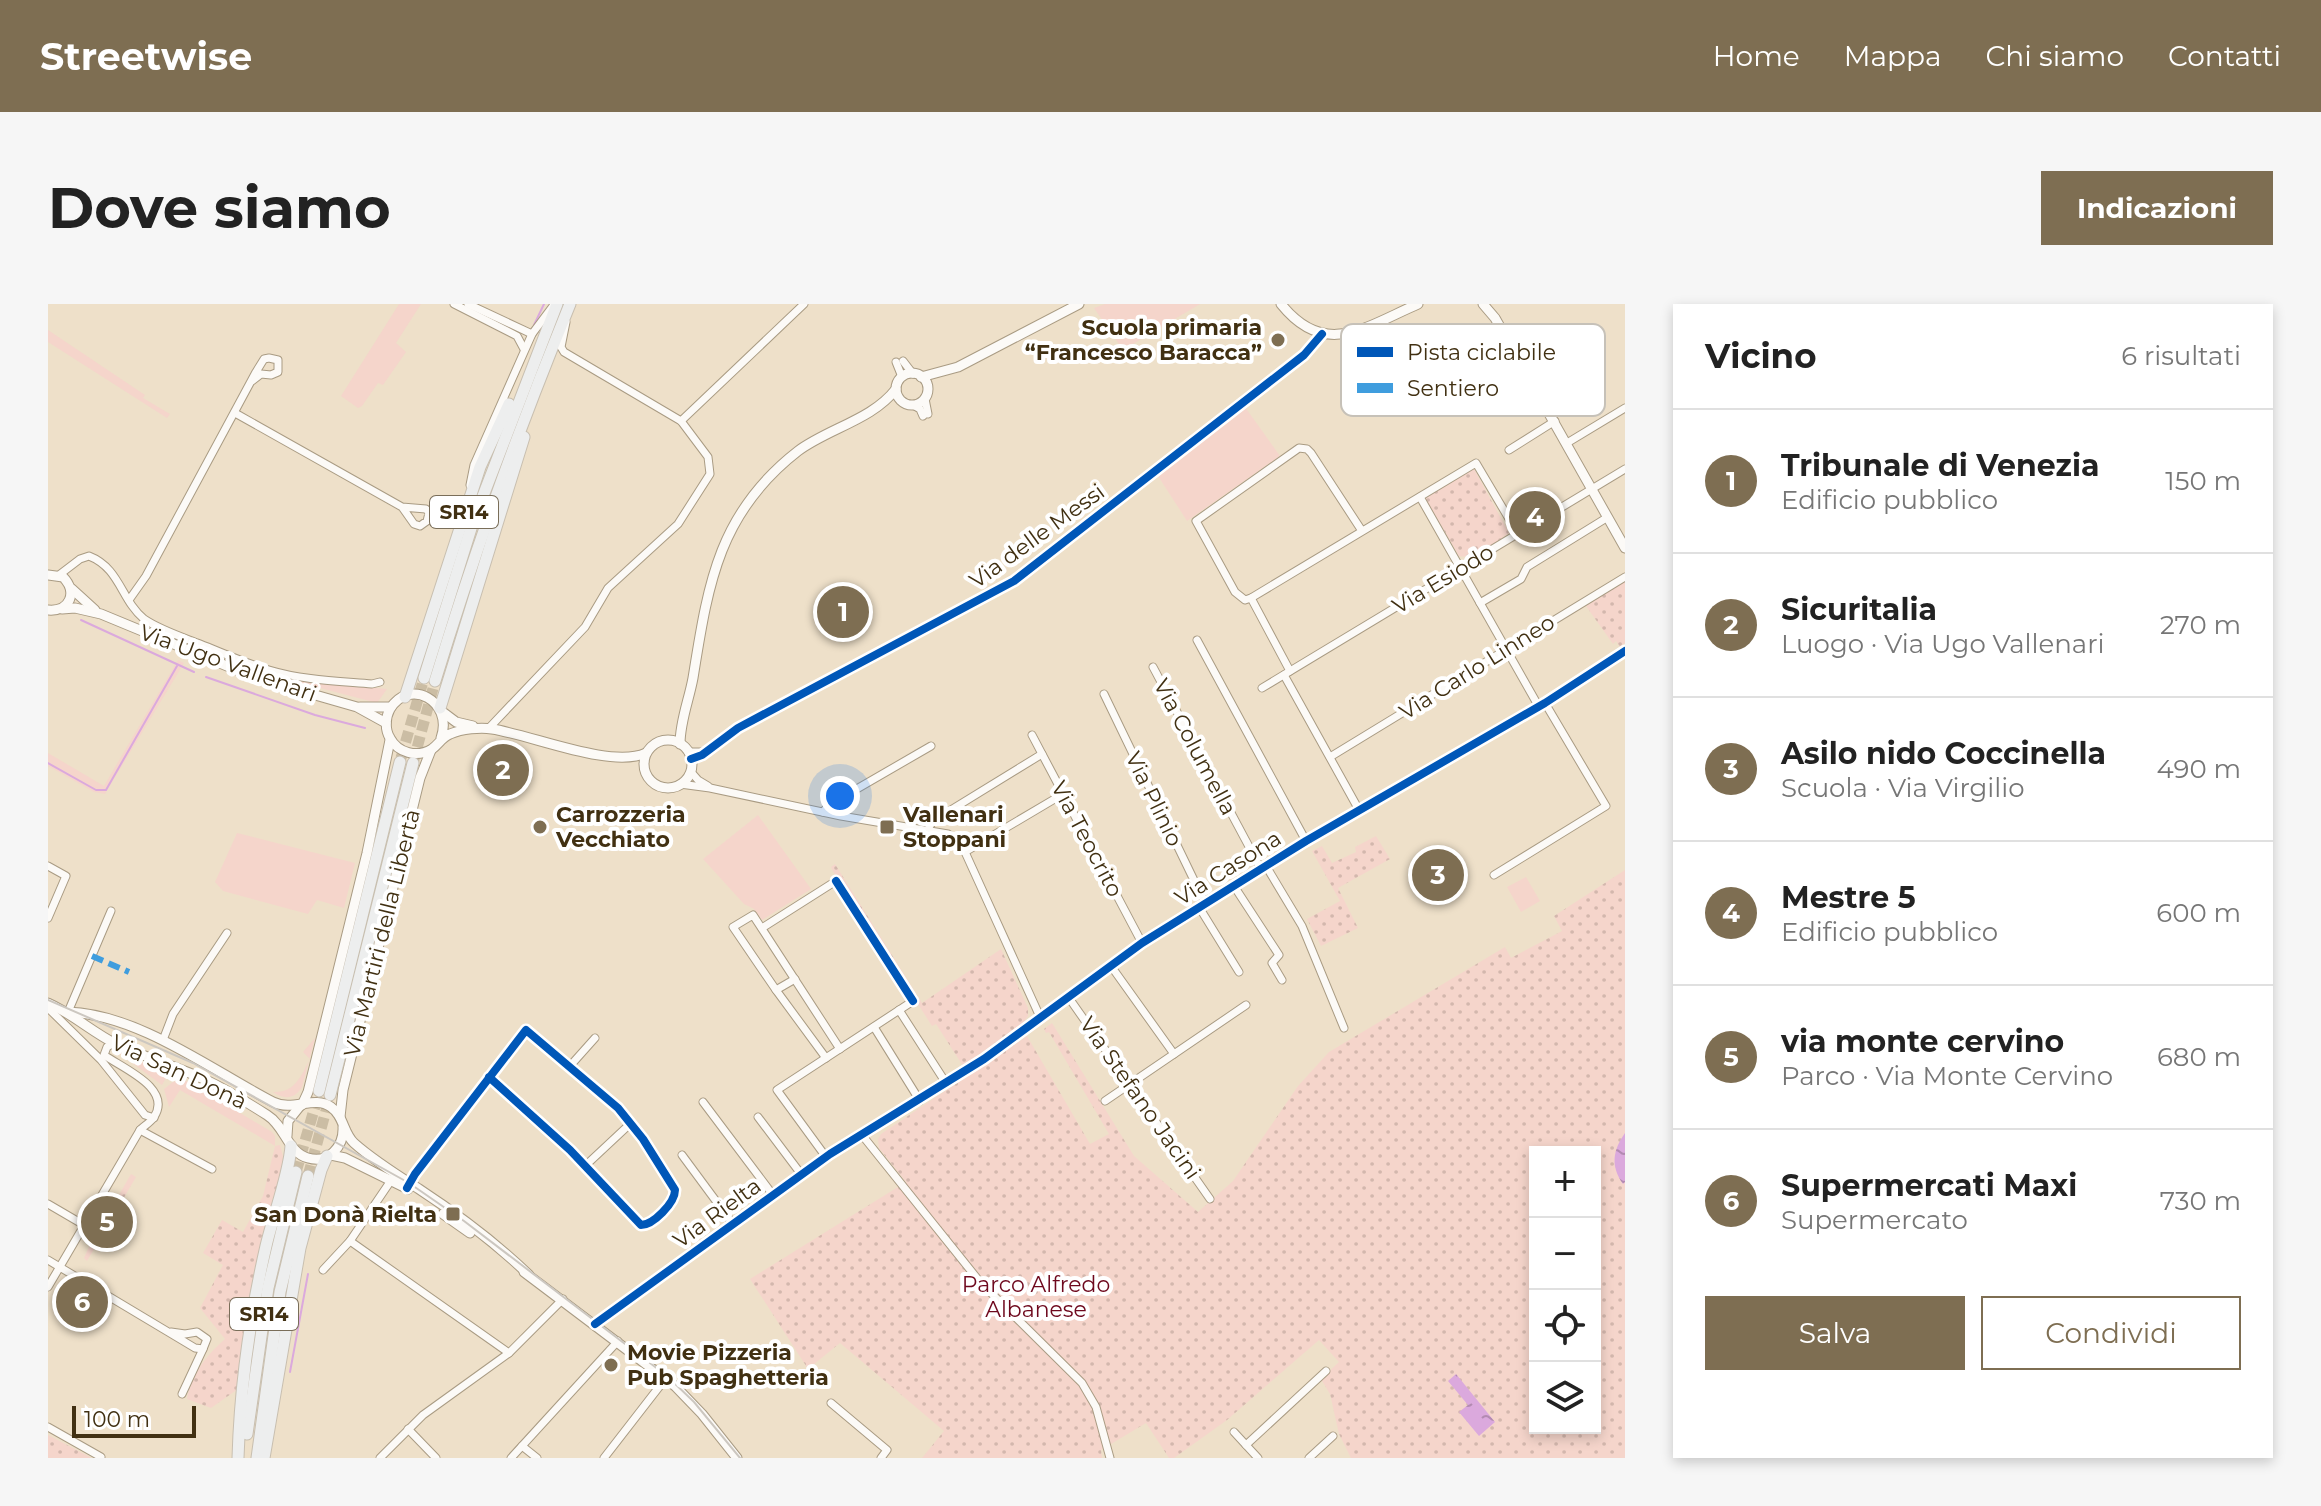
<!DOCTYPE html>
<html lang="it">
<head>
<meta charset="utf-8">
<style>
  body { margin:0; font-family:Montserrat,sans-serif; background:#f6f6f6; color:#222 }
  .controls { position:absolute; right:24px; bottom:24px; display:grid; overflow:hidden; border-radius:0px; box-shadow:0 4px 12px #0003 }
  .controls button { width:72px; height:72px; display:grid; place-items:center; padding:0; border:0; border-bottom:2px solid #e0e0e0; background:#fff; color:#222; font:40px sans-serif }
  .scale { position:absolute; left:24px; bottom:20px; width:124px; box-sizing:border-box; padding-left:8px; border:4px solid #413012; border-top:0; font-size:22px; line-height:28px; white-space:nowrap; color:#413012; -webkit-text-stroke:6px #fff; paint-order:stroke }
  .you { position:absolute; left:792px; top:492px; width:28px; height:28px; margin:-20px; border:6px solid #fff; border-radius:50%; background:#1a73e8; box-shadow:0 0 0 12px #1a73e833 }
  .badge { display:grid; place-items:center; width:52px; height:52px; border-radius:50%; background:#7e6e52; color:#fff; font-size:26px; font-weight:700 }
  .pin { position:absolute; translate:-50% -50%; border:4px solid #fff; box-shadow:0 2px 8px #0006 }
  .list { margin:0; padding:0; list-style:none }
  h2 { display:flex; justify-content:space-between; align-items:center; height:104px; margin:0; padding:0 32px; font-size:34px }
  h2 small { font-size:26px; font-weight:400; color:#767676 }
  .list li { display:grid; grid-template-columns:52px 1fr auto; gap:24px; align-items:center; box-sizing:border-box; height:144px; padding:0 32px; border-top:2px solid #e0e0e0 }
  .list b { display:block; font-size:30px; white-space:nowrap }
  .list p { margin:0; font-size:26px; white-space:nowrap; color:#767676 }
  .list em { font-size:26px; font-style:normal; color:#767676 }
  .actions { display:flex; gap:16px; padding:24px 32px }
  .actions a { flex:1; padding:18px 0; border:2px solid #7e6e52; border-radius:0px; text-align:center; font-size:28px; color:#7e6e52 }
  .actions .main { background:#7e6e52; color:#fff }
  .icon { flex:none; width:44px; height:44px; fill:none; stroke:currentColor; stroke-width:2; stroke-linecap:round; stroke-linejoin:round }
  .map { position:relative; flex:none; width:1577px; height:1154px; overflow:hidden; border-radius:0px }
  header { display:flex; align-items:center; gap:48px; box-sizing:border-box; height:112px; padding:0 40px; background:#7e6e52; color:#fff }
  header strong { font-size:38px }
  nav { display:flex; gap:44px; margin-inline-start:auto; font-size:28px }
  .intro { display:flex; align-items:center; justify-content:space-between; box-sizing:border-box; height:192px; padding:0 48px }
  h1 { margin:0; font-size:56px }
  .button { padding:20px 36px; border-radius:0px; background:#7e6e52; color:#fff; font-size:28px; font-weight:700 }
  main { display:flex; gap:48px; padding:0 48px }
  aside { flex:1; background:#fff; border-radius:0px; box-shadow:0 4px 12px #0003 }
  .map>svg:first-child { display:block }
  .green { fill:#f5d5cb }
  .park { fill:url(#park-dots); fill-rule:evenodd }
  .water { fill:url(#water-ripples) }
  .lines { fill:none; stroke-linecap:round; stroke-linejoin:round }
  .stream { stroke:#dba9dd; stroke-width:2 }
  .primary-tunnel { stroke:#cbbda4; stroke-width:11; stroke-dasharray:11 5.5; stroke-linecap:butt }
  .street-casing { stroke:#a99b83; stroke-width:9 }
  .secondary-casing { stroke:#a99b83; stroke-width:11 }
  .primary-casing { stroke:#c8bfb0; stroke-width:13 }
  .street { stroke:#fcfaf7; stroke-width:7 }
  .secondary { stroke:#fcfaf7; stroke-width:9 }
  .primary { stroke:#edeeee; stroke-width:11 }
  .tram { stroke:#ccc7c0; stroke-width:2 }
  .quiet { stroke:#3f9dde; stroke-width:6; stroke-dasharray:12 6; stroke-linecap:butt }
  .cycleway-casing { stroke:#fff; stroke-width:13 }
  .cycleway { stroke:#0057b8; stroke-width:8 }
  .poi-dot { fill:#7e6e52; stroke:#fff; stroke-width:3 }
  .labels { text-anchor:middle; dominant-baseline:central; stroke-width:8; stroke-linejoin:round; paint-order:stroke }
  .shield { fill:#fff; stroke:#7a6e59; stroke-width:2 }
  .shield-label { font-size:20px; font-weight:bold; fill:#413012 }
  .poi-label { font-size:22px; font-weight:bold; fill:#413012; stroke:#fff; text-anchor:start }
  .street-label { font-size:22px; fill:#413012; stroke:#fff }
  .park-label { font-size:22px; fill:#6e081d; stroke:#fff }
  .key { fill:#fff; stroke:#c6c1b8; stroke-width:2 }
  .key-label { font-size:22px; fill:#413012 }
</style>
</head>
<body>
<header>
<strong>Streetwise</strong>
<nav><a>Home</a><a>Mappa</a><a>Chi siamo</a><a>Contatti</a></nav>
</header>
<div class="intro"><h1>Dove siamo</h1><a class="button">Indicazioni</a></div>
<main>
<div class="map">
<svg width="1577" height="1154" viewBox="0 0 1577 1154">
  <defs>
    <pattern id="park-dots" width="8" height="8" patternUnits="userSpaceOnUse" patternTransform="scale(2)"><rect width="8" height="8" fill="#f5d5cb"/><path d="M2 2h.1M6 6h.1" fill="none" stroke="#d3b7ad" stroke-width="1.8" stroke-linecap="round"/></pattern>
    <pattern id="water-ripples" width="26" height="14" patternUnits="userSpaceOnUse" patternTransform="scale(2)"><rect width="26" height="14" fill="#dba9dd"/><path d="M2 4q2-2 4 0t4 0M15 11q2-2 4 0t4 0" fill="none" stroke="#b38ab2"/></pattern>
  </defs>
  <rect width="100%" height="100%" fill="#eee0c9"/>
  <g class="green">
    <path d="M351,0H373L348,39L358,48L335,81L330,79L314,102L310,104L293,92Z"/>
    <path d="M1057,0H1152L1075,46L1046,4Z"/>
    <path d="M0,26L97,91L95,94L122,110L119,114L0,38Z"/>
    <path d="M1197,103L1232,152L1139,217L1110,172Z"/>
    <path d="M130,356L136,359L57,490L46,488L0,462V449L56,482Z"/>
    <path d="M212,366L266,378L339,385L329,399L208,367Z"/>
    <path d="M710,511L763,585L714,616L706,605L696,600L655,555Z"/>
    <path d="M189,529L307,559L296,604L269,596L260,610L175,587L167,578Z"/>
    <path d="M1478,573L1492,597L1473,608L1459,583Z"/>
    <path d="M267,734L254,783C247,795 236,796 225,788C247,789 253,772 262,755L255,748Z"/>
    <path d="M68,747L115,767L118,774L114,781Z"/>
    <path d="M135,775L224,828L227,832V842L132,786L121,803L116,785L125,778Z"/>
  </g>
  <g class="park">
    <path d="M1426,165L1461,229C1446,239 1429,256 1411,252L1377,194Z"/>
    <path d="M1577,277V339L1572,343L1568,337L1565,340L1538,302Z"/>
    <path d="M1328,532L1342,555L1290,584L1310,624L1273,642L1259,615L1292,597L1264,547L1274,542L1284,559L1308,548L1307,543Z"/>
    <path d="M787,560L874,699L953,645L980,704V712L975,719L915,762L888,720L884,722L786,569L783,563Z"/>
    <path d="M1577,566V1154H1303L1291,1130L1282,1090L1273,1075L1291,1058L1271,1036L1179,1116L1126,1154H1121L1098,1119L1053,1146L1054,1154H874L896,1127L792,1039L760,1065L702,975L858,878L831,844L830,835L833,830L979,732L1042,840L1061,830L1001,728L998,729L996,725L1004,719L1086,852L1150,908L1185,877L1250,782L1281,748L1457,643L1463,654L1514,627L1506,612ZM1487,848H1547V1124H1487Z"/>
    <path d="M232,841L236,856L220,916L190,1085L163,1104L139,1095C143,1070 159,1051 177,1035L152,1004L175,961L155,949L174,916L195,928L215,892L227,842Z"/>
    <path d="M83,870L88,873L39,957L36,954L40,945Z"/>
    <path d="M0,1131L42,1153V1154H0Z"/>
  </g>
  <g class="water">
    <path d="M1577,829V878L1575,880C1562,862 1565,846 1577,829Z"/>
    <path d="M1408,1070L1447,1118L1431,1132L1411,1108L1420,1101L1400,1077Z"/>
  </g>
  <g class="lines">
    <g class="stream">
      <path d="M486,21L496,0"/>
      <path d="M33,316L146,368"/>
      <path d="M158,373L267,411L317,424"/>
      <path d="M0,459L48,486H58L129,362"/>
      <path d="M242,1068L260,970"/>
    </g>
    <g class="primary-tunnel">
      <path d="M353,454L376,374"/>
      <path d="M365,459L387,377"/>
      <path d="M248,868L270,792"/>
      <path d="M260,872L282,792"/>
    </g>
    <g class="street-casing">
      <g id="street">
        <path d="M406,0L469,32L476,45"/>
        <path d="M420,0L484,30"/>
        <path d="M855,57L865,70"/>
        <path d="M848,58L854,73"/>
        <path d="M877,95L880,110"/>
        <path d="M865,101L872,105L875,112"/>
        <path d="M187,109L354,203L366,220L372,222L379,217L381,209L378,205L354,203"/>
        <path d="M633,117L756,0"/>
        <path d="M1519,139L1577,104"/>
        <path d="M1461,146L1507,117"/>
        <path d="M422,181L426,161L484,30L505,2"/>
        <path d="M1372,193L1491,403"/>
        <path d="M1314,227L1263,149L1259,145L1251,144L1148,217L1187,288L1197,296L1203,294L1428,159L1470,230"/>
        <path d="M11,271L32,255L41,252C72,264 73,296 96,315C112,326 134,333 152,340C175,349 197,359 221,366C254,376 289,377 324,380L332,378"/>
        <path d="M1203,294L1242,367"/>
        <path d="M81,296L98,272L208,68L216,55L221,54L230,56V68L223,71L213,70L204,77"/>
        <path d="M1432,299L1473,275L1479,263L1560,213"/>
        <path d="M1149,336L1258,537"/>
        <path d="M1105,363L1213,565"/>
        <path d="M1236,371L1311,506"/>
        <path d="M1214,384L1577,165"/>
        <path d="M1056,390L1157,599"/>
        <path d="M441,424L537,323L560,284L630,220L662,170L660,153L633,117L516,48L513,43L518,18"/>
        <path d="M984,431L1094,639"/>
        <path d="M640,448H654"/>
        <path d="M1282,453L1577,273"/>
        <path d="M643,455L654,451L690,424L966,277L1256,51L1274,30"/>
        <path d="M643,468L650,476L660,482"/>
        <path d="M632,480L662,484L793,512L900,530L911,538L917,548L993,715"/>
        <path d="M775,508L781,501L883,442"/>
        <path d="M880,525L885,517L994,450"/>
        <path d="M917,548L1015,490"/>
        <path d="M0,562L18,572L0,614"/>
        <path d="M1218,562L1254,622L1296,724"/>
        <path d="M1446,571L1558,502L1497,399"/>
        <path d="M1186,582L1231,651L1224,659L1234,676"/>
        <path d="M1151,603L1191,668"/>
        <path d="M714,624L788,577"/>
        <path d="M1063,662L1126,750"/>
        <path d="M747,675L728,686L778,754"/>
        <path d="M728,686L685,623L705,611L792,745"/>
        <path d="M1021,694L1162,895"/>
        <path d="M0,704L53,756L97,811L106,814"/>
        <path d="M851,706L898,779"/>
        <path d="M20,708L63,607"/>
        <path d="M826,723L872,797"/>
        <path d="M115,736L125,710L179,629"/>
        <path d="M522,762L547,734"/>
        <path d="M1057,797L1198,701"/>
        <path d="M655,798L725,891"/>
        <path d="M710,813L753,870"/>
        <path d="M92,826L164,865"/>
        <path d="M814,831L932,978L1034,1079L1048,1103L1062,1154"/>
        <path d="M634,851L685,920"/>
        <path d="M778,853L729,786L865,697"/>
        <path d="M537,862L583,819"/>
        <path d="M360,881L367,870L478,726L570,804L595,835L627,886C627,899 605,921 593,921L522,846L441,773"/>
        <path d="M0,900L36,921"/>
        <path d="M302,937L461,1049"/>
        <path d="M0,956L147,1044L155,1045L159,1035L149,1028L137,1030L123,1028"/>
        <path d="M275,966L302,937L344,875"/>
        <path d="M0,983L92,826C96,822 103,818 106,813C125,784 74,764 56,751L59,743L66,739"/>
        <path d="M547,1020L782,850L936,755L1094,639L1258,537L1497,399L1577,347"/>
        <path d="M134,1090L155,1045"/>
        <path d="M783,1099L839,1146L833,1154"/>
        <path d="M0,1123L53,1153L51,1154"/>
        <path d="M360,1125L388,1154"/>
        <path d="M1186,1128L1210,1154"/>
        <path d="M1198,1141L1278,1067"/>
        <path d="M474,1142L489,1154"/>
        <path d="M332,1154L375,1111L461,1049L515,995"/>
        <path d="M463,1154L570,1037"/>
        <path d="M556,1154L618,1074"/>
        <path d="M1261,1154L1285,1132"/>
      </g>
    </g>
    <g class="secondary-casing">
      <g id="secondary">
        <path d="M1233,0C1277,55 1317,23 1370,0"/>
        <path d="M1435,0L1447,14L1577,244"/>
        <circle cx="864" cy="85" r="16"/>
        <path d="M873,73L910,63L1031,0"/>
        <path d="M0,271L15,273C30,288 22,308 0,306"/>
        <path d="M24,285L47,306"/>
        <path d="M14,305L27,304L53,310L208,374L309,403L338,419"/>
        <path d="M312,403H343"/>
        <path d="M396,409L408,418L425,422"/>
        <path d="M393,434C406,397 361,373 342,405C337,414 337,426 342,434C350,449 369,454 384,445C391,440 394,433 402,430C414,425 432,423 444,425C484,431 563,465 598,449"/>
        <circle cx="620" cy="460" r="24"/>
        <path d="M632,440C632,417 641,396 645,374C660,281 670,209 750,147C781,124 824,116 848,85"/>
        <path d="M0,699C25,710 44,728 68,740C95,752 122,761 149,772C173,782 197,797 219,811C237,822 240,849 260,854C281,860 296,842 295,823"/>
        <path d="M20,708C90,710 165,767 225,798C245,808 266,791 283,803C296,812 295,829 306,839C325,856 349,871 371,885C409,910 448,939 481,971"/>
        <path d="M254,801L260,788L319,549L342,436"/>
        <path d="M292,813L295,786L372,474L383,446"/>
        <path d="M239,832L240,817L252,802"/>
        <path d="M283,851L297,854L360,885"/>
        <path d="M395,910L422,929"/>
        <path d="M476,968L627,1082L654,1110L689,1154"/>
      </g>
    </g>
    <g class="primary-casing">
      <g id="primary">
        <path d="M376,374L425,218L509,0"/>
        <path d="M387,377C426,249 471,124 522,0"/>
        <path d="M357,393L432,163L461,100"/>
        <path d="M392,404L476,133"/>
        <path d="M271,787L352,458"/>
        <path d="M282,791L365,459"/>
        <path d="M199,1130L220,984L248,868"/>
        <path d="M190,1154C192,1083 202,1012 218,942C225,912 241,871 243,842"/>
        <path d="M209,1154L232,988L260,872"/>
        <path d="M216,1154L252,944L273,866L279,852"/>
      </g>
    </g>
    <use href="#street" class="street"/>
    <use href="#secondary" class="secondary"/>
    <use href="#primary" class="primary"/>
    <path class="tram" d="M0,696L145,759L361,879L416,917L619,1072L646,1098L692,1154"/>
    <path class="quiet" d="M44,652L81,668"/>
    <g class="cycleway-casing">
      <g id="cycleway">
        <path d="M643,455L654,451L690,424L966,277L1256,51L1274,30"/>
        <path d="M788,577L865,697"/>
        <path d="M359,884L367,870L478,726L570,804L595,835L627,886C627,899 605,921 593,921L522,846L441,773"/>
        <path d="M547,1020L782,850L936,755L1094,639L1258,537L1497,399L1577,347"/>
      </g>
    </g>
    <use href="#cycleway" class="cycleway"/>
  </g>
  <g class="poi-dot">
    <circle cx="1230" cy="36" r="8"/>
    <circle cx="492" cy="523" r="8"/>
    <rect x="831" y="515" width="16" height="16" rx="4"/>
    <rect x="397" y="902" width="16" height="16" rx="4"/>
    <circle cx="563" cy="1061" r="8"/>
  </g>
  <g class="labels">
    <g class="shield">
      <rect x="382" y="192" width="68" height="32" rx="6"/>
      <rect x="182" y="994" width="68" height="32" rx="6"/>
    </g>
    <g class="shield-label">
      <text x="416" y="208">SR14</text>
      <text x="216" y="1010">SR14</text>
    </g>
    <g class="poi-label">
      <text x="1214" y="23" text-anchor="end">Scuola primaria<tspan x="1214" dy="25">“Francesco Baracca”</tspan></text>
      <text x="508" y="510">Carrozzeria<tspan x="508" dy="25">Vecchiato</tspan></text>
      <text x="855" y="510">Vallenari<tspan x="855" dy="25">Stoppani</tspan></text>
      <text x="389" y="910" text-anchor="end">San Donà Rielta</text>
      <text x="579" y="1048">Movie Pizzeria<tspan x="579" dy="25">Pub Spaghetteria</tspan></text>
    </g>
    <g class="street-label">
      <text transform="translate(989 232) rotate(-36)">Via delle Messi</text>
      <text transform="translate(1395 275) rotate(-31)">Via Esiodo</text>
      <text transform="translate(180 359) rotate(20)">Via Ugo Vallenari</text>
      <text transform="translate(1429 363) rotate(-32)">Via Carlo Linneo</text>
      <text transform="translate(1147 443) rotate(62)">Via Columella</text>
      <text transform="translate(1106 495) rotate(64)">Via Plinio</text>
      <text transform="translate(1039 535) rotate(62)">Via Teocrito</text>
      <text transform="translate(1180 564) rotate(-32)">Via Casona</text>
      <text transform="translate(334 629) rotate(-76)">Via Martiri della Libertà</text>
      <text transform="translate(131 768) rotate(25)">Via San Donà</text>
      <text transform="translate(1092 794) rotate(55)">Via Stefano Jacini</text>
      <text transform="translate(669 909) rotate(-36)">Via Rielta</text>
    </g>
    <g class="park-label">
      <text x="988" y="980">Parco Alfredo<tspan x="988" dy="25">Albanese</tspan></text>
    </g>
  </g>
  <rect x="1293" y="20" width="264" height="92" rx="12" class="key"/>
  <rect x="1309" y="43" width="36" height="10" fill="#0057b8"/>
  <rect x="1309" y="79" width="36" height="10" fill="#3f9dde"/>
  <g class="key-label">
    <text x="1359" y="56">Pista ciclabile</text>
    <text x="1359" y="92">Sentiero</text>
  </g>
</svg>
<div class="controls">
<button>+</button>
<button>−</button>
<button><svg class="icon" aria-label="locate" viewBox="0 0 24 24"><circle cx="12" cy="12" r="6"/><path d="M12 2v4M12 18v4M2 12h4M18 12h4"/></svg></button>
<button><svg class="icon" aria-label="layers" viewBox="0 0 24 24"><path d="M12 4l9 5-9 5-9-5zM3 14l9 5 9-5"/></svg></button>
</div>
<div class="scale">100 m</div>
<div class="you"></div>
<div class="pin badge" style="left:795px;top:308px">1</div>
<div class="pin badge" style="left:455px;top:466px">2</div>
<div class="pin badge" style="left:1390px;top:571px">3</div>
<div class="pin badge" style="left:1487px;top:213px">4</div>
<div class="pin badge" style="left:59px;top:918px">5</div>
<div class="pin badge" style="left:34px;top:998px">6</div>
</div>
<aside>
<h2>Vicino<small>6 risultati</small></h2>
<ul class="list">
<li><span class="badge">1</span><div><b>Tribunale di Venezia</b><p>Edificio pubblico</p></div><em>150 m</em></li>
<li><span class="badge">2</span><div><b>Sicuritalia</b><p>Luogo · Via Ugo Vallenari</p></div><em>270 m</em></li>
<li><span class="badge">3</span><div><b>Asilo nido Coccinella</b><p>Scuola · Via Virgilio</p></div><em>490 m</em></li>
<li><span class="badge">4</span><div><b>Mestre 5</b><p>Edificio pubblico</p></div><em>600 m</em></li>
<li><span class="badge">5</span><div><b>via monte cervino</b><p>Parco · Via Monte Cervino</p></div><em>680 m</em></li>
<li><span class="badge">6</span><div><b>Supermercati Maxi</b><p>Supermercato</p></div><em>730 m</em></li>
</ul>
<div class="actions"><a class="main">Salva</a><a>Condividi</a></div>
</aside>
</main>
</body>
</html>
